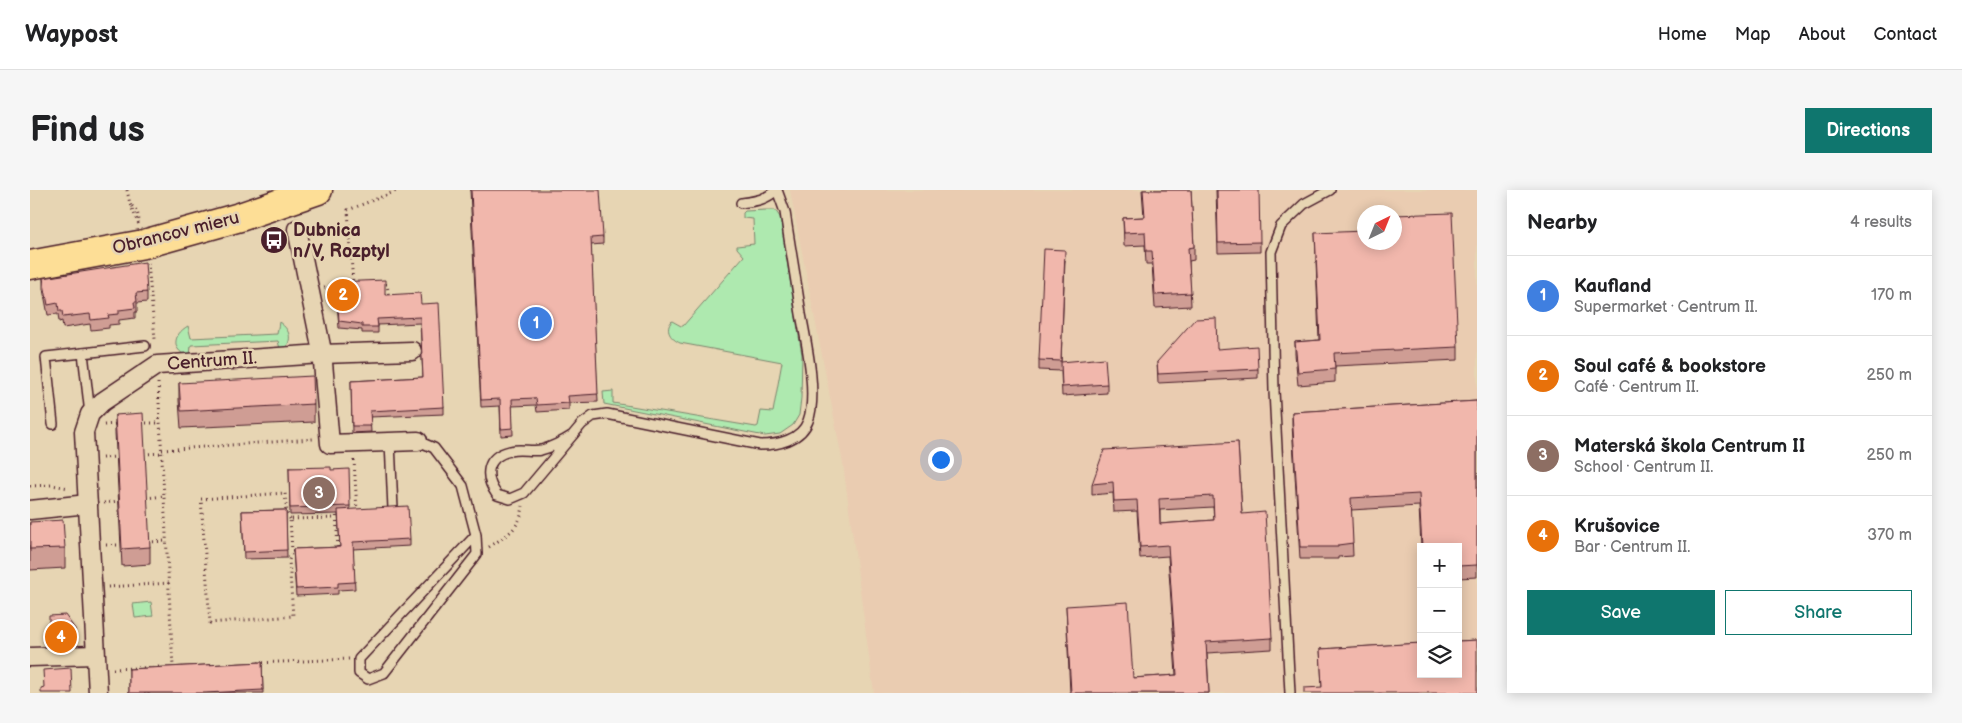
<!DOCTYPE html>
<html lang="en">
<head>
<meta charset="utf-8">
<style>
  body { margin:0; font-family:"Balsamiq Sans",sans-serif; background:#f6f6f6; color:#202124 }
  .controls { position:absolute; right:15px; bottom:15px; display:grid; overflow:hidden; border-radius:0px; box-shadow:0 2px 12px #0003 }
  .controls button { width:45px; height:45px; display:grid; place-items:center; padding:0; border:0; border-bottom:1px solid #e0e0e0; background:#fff; color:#202124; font:25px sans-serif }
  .compass { position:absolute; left:1327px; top:15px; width:45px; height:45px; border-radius:50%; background:#fff; box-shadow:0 2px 12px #0003; rotate:43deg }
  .you { position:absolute; left:910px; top:269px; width:18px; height:18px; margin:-12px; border:4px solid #fff; border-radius:50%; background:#1a73e8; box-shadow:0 0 0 8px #1a73e833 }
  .badge { display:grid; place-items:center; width:32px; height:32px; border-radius:50%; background:#0f766e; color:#fff; font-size:16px; font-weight:700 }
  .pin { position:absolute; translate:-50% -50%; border:2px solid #fff; box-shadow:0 1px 5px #0006 }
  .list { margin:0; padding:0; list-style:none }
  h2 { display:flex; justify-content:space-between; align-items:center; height:65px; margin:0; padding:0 20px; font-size:21px }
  h2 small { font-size:16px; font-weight:400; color:#757577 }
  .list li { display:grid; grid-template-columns:32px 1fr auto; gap:15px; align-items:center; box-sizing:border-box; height:80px; padding:0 20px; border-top:1px solid #e0e0e0 }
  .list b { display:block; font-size:19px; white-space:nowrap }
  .list p { margin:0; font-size:16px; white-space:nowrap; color:#757577 }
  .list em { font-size:16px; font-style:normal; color:#757577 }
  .actions { display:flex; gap:10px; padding:15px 20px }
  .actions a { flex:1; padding:11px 0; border:1px solid #0f766e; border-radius:0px; text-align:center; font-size:18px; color:#0f766e }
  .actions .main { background:#0f766e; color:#fff }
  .icon { flex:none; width:28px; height:28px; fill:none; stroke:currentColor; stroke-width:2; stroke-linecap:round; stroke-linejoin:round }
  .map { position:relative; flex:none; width:1447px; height:503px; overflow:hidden; border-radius:0px }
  header { display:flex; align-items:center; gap:30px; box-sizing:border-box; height:70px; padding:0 25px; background:#fff; border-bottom:1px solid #e0e0e0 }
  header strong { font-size:24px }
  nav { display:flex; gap:28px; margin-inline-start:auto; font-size:18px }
  .intro { display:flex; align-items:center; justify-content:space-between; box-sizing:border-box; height:120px; padding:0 30px }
  h1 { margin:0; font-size:35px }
  .button { padding:12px 22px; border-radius:0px; background:#0f766e; color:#fff; font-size:18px; font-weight:700 }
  main { display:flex; gap:30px; padding:0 30px }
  aside { flex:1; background:#fff; border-radius:0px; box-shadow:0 2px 12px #0003 }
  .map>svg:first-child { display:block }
  .built { fill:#eaccb1; fill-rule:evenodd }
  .green { fill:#aee9af; stroke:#7c846d }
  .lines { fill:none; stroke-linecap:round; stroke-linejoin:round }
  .service-casing { stroke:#4a1f2b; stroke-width:12 }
  .minor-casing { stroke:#4a1f2b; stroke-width:21 }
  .primary-casing { stroke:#4a1f2b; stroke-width:31 }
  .path { stroke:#4a1f2b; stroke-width:3; stroke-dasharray:1 4; stroke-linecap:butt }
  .service { stroke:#e7d5b3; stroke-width:9 }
  .minor { stroke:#e7d5b3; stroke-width:18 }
  .primary { stroke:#fdde96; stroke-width:28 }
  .wall { fill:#cf9d94; stroke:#4a1f2b; fill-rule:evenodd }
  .shaded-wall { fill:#a98078; stroke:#4a1f2b }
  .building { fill:#f1b7ac; stroke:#4a1f2b; fill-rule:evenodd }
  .labels { text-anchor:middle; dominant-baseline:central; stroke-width:5; stroke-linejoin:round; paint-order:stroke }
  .poi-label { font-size:18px; font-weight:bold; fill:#4a1f2b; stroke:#e7d5b3; text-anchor:start }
  .street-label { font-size:18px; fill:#4a1f2b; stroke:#e7d5b3 }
</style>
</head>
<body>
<header>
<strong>Waypost</strong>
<nav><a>Home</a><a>Map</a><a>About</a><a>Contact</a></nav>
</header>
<div class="intro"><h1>Find us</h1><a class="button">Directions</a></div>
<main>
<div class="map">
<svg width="1447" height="503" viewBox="0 0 1447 503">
  <rect width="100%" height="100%" fill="#e7d5b3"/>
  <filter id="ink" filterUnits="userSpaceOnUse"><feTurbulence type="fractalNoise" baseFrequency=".02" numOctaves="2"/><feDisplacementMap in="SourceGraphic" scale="10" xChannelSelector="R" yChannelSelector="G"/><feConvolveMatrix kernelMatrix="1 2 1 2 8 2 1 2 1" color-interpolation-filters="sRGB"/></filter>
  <g filter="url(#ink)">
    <path class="built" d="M760,0H1447V503H844L813,274ZM1334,22H1364V52H1334ZM1391,357H1428V484H1391Z"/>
    <g class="green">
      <path d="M736,20H745L750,27L772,165L771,208L769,225L763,235L750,244L735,246L574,214L573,202L583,201V213L726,237L728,236L731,221L743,222L752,172L650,153C641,149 634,140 642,131L651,136H653L714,66L707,58V56L724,54L723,29L713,28V23L715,21Z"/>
      <path d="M249,132C262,141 263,152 251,163L248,151L161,155L160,167C141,161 142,145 158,136L161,148L247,144Z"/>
      <path d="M121,412L123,426L105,428L103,414Z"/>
    </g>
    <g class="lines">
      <g class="service-casing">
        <g id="service">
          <path d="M711,13C725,11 736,10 746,0"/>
          <path d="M53,163L115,156"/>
          <path d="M23,234L16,167L53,163L60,224"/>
          <path d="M543,245C532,252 523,257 511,260C501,262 490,258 480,261C455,267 454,287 467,305L480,309L494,303L552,234L563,226L577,224L730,255C748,255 771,250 778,231C788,205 776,151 771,124C766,90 760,56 755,22L747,0"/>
          <path d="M388,251L404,258L433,296L446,345L329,469V483L338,489L354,483L447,364L446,345"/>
          <path d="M360,252L363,319"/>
          <path d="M1260,503L1244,201L1241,62L1251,36L1274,14L1300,0"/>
        </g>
      </g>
      <g class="minor-casing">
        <g id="minor">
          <path d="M267,39L292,161L300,254L388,251"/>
          <path d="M0,320L58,314"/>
          <path d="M0,467L65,465"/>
          <path d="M68,503L54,242L60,224L72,212L127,175L292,164L382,161"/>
        </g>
      </g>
      <g class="primary-casing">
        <path id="primary" d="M0,75L114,54L210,27L288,0"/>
      </g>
      <g class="path">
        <path d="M97,0L100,14L109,35"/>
        <path d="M102,16L107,21L109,30"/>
        <path d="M118,73L125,149"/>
        <path d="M351,94H357L359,108"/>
        <path d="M323,95L318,20L369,0"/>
        <path d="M294,97L310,96"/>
        <path d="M128,193L143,477"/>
        <path d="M111,233H130"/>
        <path d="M74,235L87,234"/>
        <path d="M132,260L283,249"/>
        <path d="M114,264L132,263"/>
        <path d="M72,268L86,267"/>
        <path d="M324,270L327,321"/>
        <path d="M0,296L22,295L39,298"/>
        <path d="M116,308L134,306"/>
        <path d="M74,313L88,311"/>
        <path d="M306,321L308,360"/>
        <path d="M260,329L257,323L255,303L171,309L180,433L263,426L259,370L262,361"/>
        <path d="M118,352L136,351"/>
        <path d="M76,355H91"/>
        <path d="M459,357C477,345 490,339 493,316"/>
        <path d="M263,361H262L260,329L306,328"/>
        <path d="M78,397L139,393"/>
        <path d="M228,473L319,469"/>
        <path d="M83,479L129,477"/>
      </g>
      <use href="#service" class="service"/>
      <use href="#minor" class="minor"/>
      <use href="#primary" class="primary"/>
    </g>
    <g class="wall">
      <path d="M440,0L573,47V54L561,55L568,212L539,213V220L507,222L506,215L482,216L483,245L471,246L470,216L451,217Z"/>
      <path d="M1112,0H1161L1164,57V70L1159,71L1161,116L1125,118L1122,74H1116L1115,55L1094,56L1093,28L1114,27Z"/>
      <path d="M1186,0L1230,52V62L1188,63Z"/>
      <path d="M1285,43L1428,157V170L1305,176V192L1268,195L1265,164V152L1289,150Z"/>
      <path d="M1035,70L1031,172L1077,194V203L1032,206L1031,181L1009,180V170Z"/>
      <path d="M13,88L117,102V112L107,113V122H105V128L89,130V134L79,135V138L61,140L60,134L33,138L32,131L29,132L28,124L18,125L13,99Z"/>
      <path d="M306,99L355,105L391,114L414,217V224L340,227L341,242L322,243L321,191L393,187L390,133L348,135V143H332V140L309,138Z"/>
      <path d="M1187,159L1228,179V188L1128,193L1127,172Z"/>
      <path d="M149,193L284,214V232L151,238L149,211Z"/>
      <path d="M1447,211V387L1428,388V357H1391L1389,316L1321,320L1323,366L1308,367V369H1270L1262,234V222Z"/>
      <path d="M85,225L120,357V374L92,376L85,242Z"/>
      <path d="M1208,252L1212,324L1242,448V459L1177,463L1179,503H1040L1036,416L1103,488L1146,485L1138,366L1110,368L1107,321L1084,322L1083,303L1062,305V294ZM1183,317L1184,330L1130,334V320Z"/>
      <path d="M259,278L301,280L320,316V319L380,349V356L323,359L325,399L308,400V404L266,406L263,359L310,357L308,324L260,325Z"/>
      <path d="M256,320L257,368L214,369L212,321Z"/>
      <path d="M0,332L35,358V378L0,380Z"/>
      <path d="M14,440L45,443L39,455L19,456V447L14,443Z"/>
      <path d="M1447,450L1292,497L1290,459Z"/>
      <path d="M232,472L233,503H99V479Z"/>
    </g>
    <path class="shaded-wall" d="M45,439V443L39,455V452Z"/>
    <g class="building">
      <path d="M441,0H570L573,47L561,48L568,204L538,206L539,213L507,215L506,208L482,209L483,238L471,239L470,209L451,210Z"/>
      <path d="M1113,0H1161L1164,57L1158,58L1161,103L1125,105L1122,61H1116L1115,42L1094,43L1093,28L1115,27Z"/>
      <path d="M1187,0H1229L1230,52L1188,53Z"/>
      <path d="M1422,23L1428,157L1304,163L1305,179L1268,182L1265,152L1290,150L1285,43L1334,41V52H1364V25Z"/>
      <path d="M1014,59L1035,60L1031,171L1009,170Z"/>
      <path d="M115,72L117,102L106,103L107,112H104L105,118L89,120V124L78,125L79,128L61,130L60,124L33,127L32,121H29L28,113L18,115L13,88Z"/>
      <path d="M355,90V105L390,103L391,114L409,113L414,217L340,221L341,236H322L321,191L393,187L390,127L347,129L348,137H332V134L309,131L306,92Z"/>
      <path d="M1186,128L1187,159L1227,156L1228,179L1128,184L1127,172L1165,129Z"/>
      <path d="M1075,168L1077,194L1032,197L1031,172Z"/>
      <path d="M283,186L284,214L151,221L149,193Z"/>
      <path d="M1447,211V375L1428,376V357H1392L1389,304L1321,308L1323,353L1308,355V357H1270L1262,222Z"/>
      <path d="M113,223L120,357L92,359L85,225Z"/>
      <path d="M1208,252L1212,324L1235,322L1242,448L1176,452L1179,503H1041L1036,416L1098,412L1103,488L1147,485L1138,355L1110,357L1107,310L1084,311L1083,292L1062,294L1074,260ZM1183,306L1184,330L1130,334L1129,309Z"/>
      <path d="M301,277V280L319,279L320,316L260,318L259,278Z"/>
      <path d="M378,316L380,349L323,352L325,392L308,393V397L266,399L263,359L310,357L308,320Z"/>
      <path d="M256,320L257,360L214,362L212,321Z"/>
      <path d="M33,330L35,358L0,359V332Z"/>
      <path d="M35,425L45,439L39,452H19V443L14,440L19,436V426Z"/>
      <path d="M1447,450V503H1274V498L1292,497L1290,459L1391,453V484H1428V451Z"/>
      <path d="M232,472L233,500L175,503H99V479Z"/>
      <path d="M41,478L42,503H11V498L14,497L13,480Z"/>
    </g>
  </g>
  <defs>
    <g id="bus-disc" transform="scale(1.4375)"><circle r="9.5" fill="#4a1f2b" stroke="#e7d5b3"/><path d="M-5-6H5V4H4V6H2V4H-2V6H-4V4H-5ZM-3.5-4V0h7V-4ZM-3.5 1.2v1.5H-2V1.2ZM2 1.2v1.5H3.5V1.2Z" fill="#fff"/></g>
  </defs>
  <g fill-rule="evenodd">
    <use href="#bus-disc" x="244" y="50"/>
  </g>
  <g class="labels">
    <g class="poi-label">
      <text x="263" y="40">Dubnica<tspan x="263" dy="21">n/V, Rozptyl</tspan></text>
    </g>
    <g class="street-label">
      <text transform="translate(146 43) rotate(-14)">Obrancov mieru</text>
      <text transform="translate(182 171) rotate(-4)">Centrum II.</text>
    </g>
  </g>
</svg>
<div class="controls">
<button>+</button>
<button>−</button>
<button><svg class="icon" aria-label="layers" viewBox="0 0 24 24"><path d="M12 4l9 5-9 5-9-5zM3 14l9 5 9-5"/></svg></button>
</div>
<svg class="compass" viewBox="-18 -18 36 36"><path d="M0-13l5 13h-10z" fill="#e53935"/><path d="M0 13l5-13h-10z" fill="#757577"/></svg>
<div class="you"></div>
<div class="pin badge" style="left:506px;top:133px;background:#3f7fe0">1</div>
<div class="pin badge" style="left:313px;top:105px;background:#e8710a">2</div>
<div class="pin badge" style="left:289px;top:303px;background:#8d6e63">3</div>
<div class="pin badge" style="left:31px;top:447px;background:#e8710a">4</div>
</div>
<aside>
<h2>Nearby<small>4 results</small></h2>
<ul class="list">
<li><span class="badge" style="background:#3f7fe0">1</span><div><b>Kaufland</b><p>Supermarket · Centrum II.</p></div><em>170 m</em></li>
<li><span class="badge" style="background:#e8710a">2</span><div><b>Soul café &amp; bookstore</b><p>Café · Centrum II.</p></div><em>250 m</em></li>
<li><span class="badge" style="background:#8d6e63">3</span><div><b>Materská škola Centrum II</b><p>School · Centrum II.</p></div><em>250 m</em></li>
<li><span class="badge" style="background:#e8710a">4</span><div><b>Krušovice</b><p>Bar · Centrum II.</p></div><em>370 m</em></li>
</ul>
<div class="actions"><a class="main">Save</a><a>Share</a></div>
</aside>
</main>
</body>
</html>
